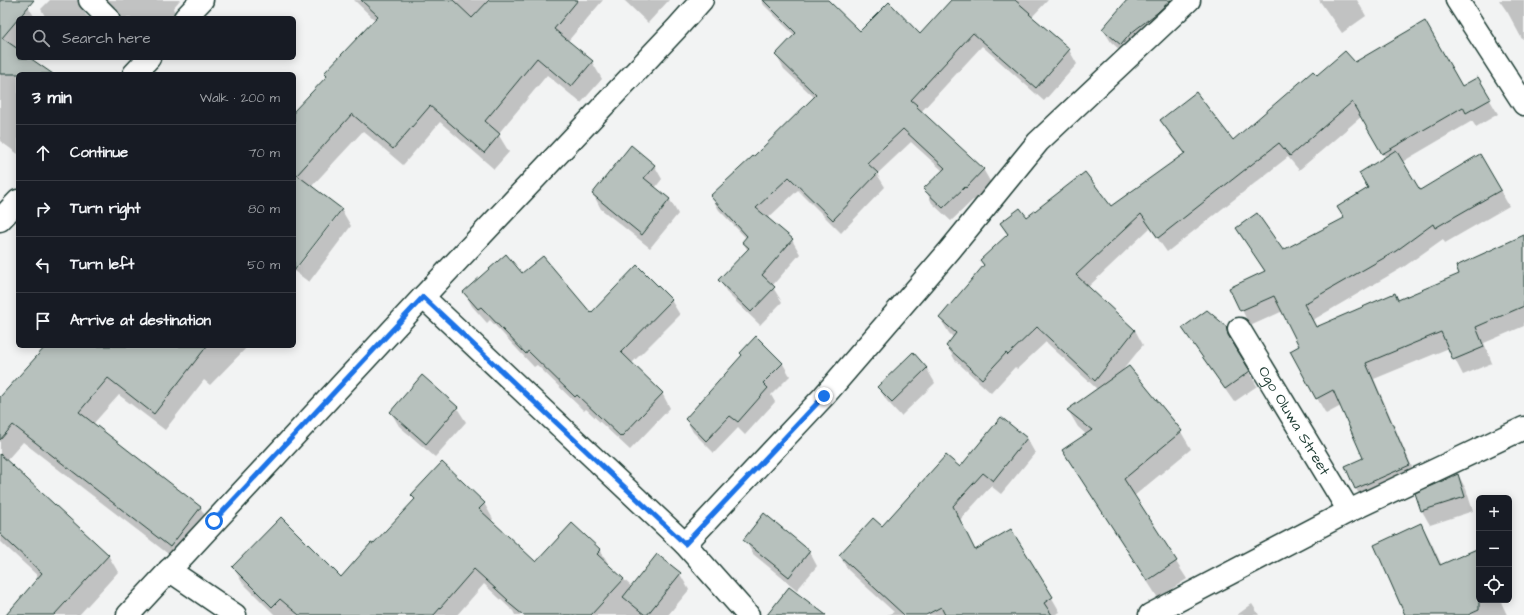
<!DOCTYPE html>
<html lang="en">
<head>
<meta charset="utf-8">
<style>
  body { margin:0; font-family:"Architects Daughter",sans-serif; background:#20242c; color:#f1f3f6 }
  .controls { position:absolute; right:12px; bottom:12px; display:grid; overflow:hidden; border-radius:6px; box-shadow:0 2px 10px #0003 }
  .controls button { width:36px; height:36px; display:grid; place-items:center; padding:0; border:0; border-bottom:1px solid #363941; background:#171b24; color:#f1f3f6; font:20px sans-serif }
  .stop { position:absolute; width:12px; height:12px; margin:-9px; border:3px solid #1a73e8; border-radius:50%; background:#fff }
  .stop.end { background:#1a73e8; border-color:#fff; box-shadow:0 1px 4px #0008 }
  .list { margin:0; padding:0; list-style:none }
  h2 { display:flex; justify-content:space-between; align-items:center; height:52px; margin:0; padding:0 16px; font-size:17px }
  h2 small { font-size:13px; font-weight:400; color:#9ea1a6 }
  .list li { display:grid; grid-template-columns:26px 1fr auto; gap:12px; align-items:center; box-sizing:border-box; height:56px; padding:0 16px; border-top:1px solid #363941 }
  .list b { display:block; font-size:15px; white-space:nowrap }
  .list em { font-size:13px; font-style:normal; color:#9ea1a6 }
  .icon { flex:none; width:22px; height:22px; fill:none; stroke:currentColor; stroke-width:2; stroke-linecap:round; stroke-linejoin:round }
  .map { position:relative; flex:none; width:1524px; height:615px; overflow:hidden }
  .search { position:absolute; background:#171b24; box-shadow:0 2px 10px #0003; left:16px; top:16px; width:280px; height:44px; display:flex; align-items:center; gap:10px; box-sizing:border-box; padding:0 14px; border-radius:6px; color:#9ea1a6; font-size:15px }
  .panel { position:absolute; background:#171b24; box-shadow:0 2px 10px #0003; left:16px; top:72px; width:280px; height:276px; border-radius:6px }
  .map>svg:first-child { display:block }
  .shadow { fill:#0003; fill-rule:evenodd }
  .building { fill:#b7c1bd; stroke:#1f3d34 }
  .lines { fill:none; stroke-linecap:round; stroke-linejoin:round }
  .minor-casing { stroke:#1f3d34; stroke-width:25 }
  .minor { stroke:#fff; stroke-width:22 }
  .route { stroke:#1a73e8; stroke-width:5 }
  .labels { text-anchor:middle; dominant-baseline:central; stroke-width:3.5; stroke-linejoin:round; paint-order:stroke }
  .street-label { font-size:15px; fill:#1f3d34; stroke:#fff }
</style>
</head>
<body>
<div class="map">
<svg width="1524" height="615" viewBox="0 0 1524 615">
  <rect width="100%" height="100%" fill="#f2f3f3"/>
  <filter id="ink" filterUnits="userSpaceOnUse"><feTurbulence type="fractalNoise" baseFrequency=".025" numOctaves="2"/><feDisplacementMap in="SourceGraphic" scale="8" xChannelSelector="R" yChannelSelector="G"/><feConvolveMatrix kernelMatrix="1 2 1 2 8 2 1 2 1" color-interpolation-filters="sRGB"/></filter>
  <g filter="url(#ink)">
    <g class="shadow">
      <path d="M0,0H21L28,6L35,18H18V58H29L51,74H18V154L0,141Z"/>
      <path d="M50,0H180L173,8L175,13L170,18H121L107,4H88L85,11V14L89,18H46L41,9Z"/>
      <path d="M354,0H603L568,41L592,62L602,79L581,103L547,75L498,134L509,152L494,169L440,122L403,165L363,131L311,187L341,209L351,226L309,282L294,271V113L328,77L325,73L375,20ZM337,214H339L296,270L295,269Z"/>
      <path d="M624,0H669L648,23Z"/>
      <path d="M761,0H826L860,33L920,36L966,0H1048L1032,17L1069,50L1077,64L1044,101L982,46L921,112L983,169L991,183L975,201L973,200L951,221L932,203L925,189L943,171L911,142L877,174L885,187L841,233L798,190L767,219L792,240L800,254L772,286L782,302L760,325L728,294L720,281L748,251L743,242L746,238L719,210L711,196L815,98L784,69L776,55L795,36L764,5Z"/>
      <path d="M1129,0H1168L1177,15L1129,58L1111,42L1103,29Z"/>
      <path d="M1319,0H1357L1366,16L1342,33Z"/>
      <path d="M1499,0H1524V38L1522,39L1508,13Z"/>
      <path d="M1477,78L1498,114L1476,127L1472,121L1402,162L1420,191L1480,155L1509,206L1445,243L1443,239L1405,266L1313,320L1317,328L1398,301L1461,274L1524,245V326L1484,343L1492,363L1463,375L1449,348L1374,379L1418,481L1365,504L1356,489L1346,466L1365,458L1341,406L1326,414L1317,398L1301,347L1283,311L1250,326L1231,288L1265,272L1237,228L1283,252L1345,218L1369,189L1386,158L1362,116L1299,170L1288,157L1167,252L1150,228L1088,287L1135,330L1143,345L1122,371L1181,432L1191,449L1134,496L1187,579L1158,598L1063,450L1087,435L1078,427L1068,410L1097,389L1046,342L1017,369L1015,367L991,393L955,360L947,346L954,338L949,333L940,318L984,267L981,261L1008,236L1001,224L1026,218L1111,207L1185,154L1170,135L1161,120L1233,141L1304,80L1462,87Z"/>
      <path d="M654,165L662,179L655,188L670,200L678,214L650,248L601,209L593,194Z"/>
      <path d="M522,274L591,314L671,300L680,315L631,364L662,393L670,408L630,450L586,409L584,411L537,365L534,367L490,320L487,323L472,306L464,292Z"/>
      <path d="M1225,327L1234,341L1236,350L1257,386L1234,402L1192,342L1184,328Z"/>
      <path d="M756,338L783,364L790,376L771,395L775,402L745,435L738,428L714,453L693,432L686,419L742,356L741,353Z"/>
      <path d="M47,346H248L210,385L204,380L165,430L119,395L93,424L200,507L210,524L180,563L23,442L6,461L108,555L118,572L79,615H7L40,578L0,541V399Z"/>
      <path d="M913,354L927,369L935,383L901,416L887,401L878,387Z"/>
      <path d="M422,377L457,408L466,422L435,457L399,426L391,412Z"/>
      <path d="M1001,418L1027,439L1035,453L1001,494L991,486L960,520L975,551L1052,598L1060,612L1054,615H887L894,612L848,570L840,556L882,528L960,469Z"/>
      <path d="M1458,475L1466,489L1473,511L1430,525L1422,511L1416,494Z"/>
      <path d="M412,495L484,503L493,519L491,521L536,563L573,525L601,551L610,567L632,587L680,574L689,590L668,615H515L513,611L484,584L457,615H275L242,582L233,567L341,579L415,501Z"/>
      <path d="M1421,524L1432,544L1442,566L1479,556V600H1500L1507,615H1406Z"/>
      <path d="M745,540L809,551L817,566L797,590L753,554Z"/>
      <path d="M1252,604L1259,615H1237Z"/>
    </g>
    <g class="building">
      <path d="M0,0H34L2,38L18,49V58H30L53,74H0Z"/>
      <path d="M361,0H453L472,18L489,0H578L554,29L593,61L571,87L537,58L485,121L500,134L484,153L430,106L393,149L352,114L297,175L342,209L294,271V111L327,76L324,73L378,16Z"/>
      <path d="M763,0H828L860,31L889,2L920,34L951,0H1015L1030,13L1029,14L1070,49L1036,88L973,33L911,100L917,105L916,106L984,169L966,188L965,187L943,208L923,189L945,168L903,129L867,163L878,173L833,220L789,177L756,208L793,239L762,275L775,287L751,312L718,280L749,248L742,242L747,236L710,196L753,156H754L816,95L775,55L796,33Z"/>
      <path d="M1127,0H1171L1157,13L1131,33L1121,45L1102,29Z"/>
      <path d="M1425,21L1462,86L1478,77L1491,99L1466,113L1463,107L1382,154L1352,102L1290,156L1279,143L1158,238L1141,214L1076,275L1135,330L1095,381L1037,327L1008,355L1006,353L982,379L946,346L956,333L939,318L984,265L980,260L1008,234L1000,223L1020,208L1027,217L1085,172L1111,206L1185,153L1160,120L1196,92L1233,140L1313,71L1317,75L1345,51L1355,62Z"/>
      <path d="M631,145L655,165L644,178L670,199L642,235L592,194Z"/>
      <path d="M1396,150L1420,190L1480,154L1501,190L1435,228L1433,224L1396,251L1304,304L1316,327L1395,293L1398,300L1459,274L1456,266L1524,235V306L1476,327L1484,347L1453,360L1441,332L1366,363L1410,465L1355,489L1345,466L1363,458L1333,390L1316,399L1290,351L1299,346L1274,296L1240,311L1229,288L1265,271L1236,228L1257,213L1283,250L1344,218L1337,207L1368,188L1359,173Z"/>
      <path d="M506,254L522,273L543,256L591,313L637,265L672,300L621,352L663,393L621,437L577,395L575,397L528,351L526,354L481,307L478,309L463,292Z"/>
      <path d="M1207,310L1226,326L1228,335L1250,371L1225,389L1182,328Z"/>
      <path d="M756,336L783,363L763,383L768,388L738,422L730,416L706,441L685,419L742,355L740,353Z"/>
      <path d="M46,346H207L154,414L108,378L79,412L201,507L170,547L13,425L0,440V397Z"/>
      <path d="M913,352L927,368L892,402L877,387Z"/>
      <path d="M1129,366L1182,431L1124,479L1177,561L1147,581L1062,450L1092,430L1067,410Z"/>
      <path d="M422,375L458,407L426,444L390,412Z"/>
      <path d="M1001,417L1027,438L993,481L983,473L953,506L975,550L1011,529L1053,597L1044,603L1052,615H945L941,607L926,615H904L839,555L873,518L882,526L946,455L960,467Z"/>
      <path d="M0,454L109,555L54,615H6L42,573L0,534Z"/>
      <path d="M442,462L485,503L479,509L536,562L572,523L601,550L597,554L624,579L591,615H523L506,601L508,600L474,569L434,615H299L280,599L272,607L232,567L281,517L341,577L371,543L373,544L415,499L411,495Z"/>
      <path d="M1458,474L1465,497L1421,511L1415,493Z"/>
      <path d="M764,513L810,551L789,577L743,540Z"/>
      <path d="M1421,523L1440,565L1479,548V610L1468,615H1405L1374,545Z"/>
      <path d="M657,554L681,573L647,615H645L623,597Z"/>
      <path d="M789,587L826,615H767Z"/>
    </g>
    <g class="lines">
      <g class="minor-casing">
        <g id="minor">
          <path d="M90,0L108,18"/>
          <path d="M1457,0L1524,104"/>
          <path d="M185,18L202,0"/>
          <path d="M134,74L149,58"/>
          <path d="M0,220L18,201"/>
          <path d="M423,297L685,544L748,615"/>
          <path id="s1" d="M1239,329L1349,511"/>
          <path d="M685,544L824,396L950,250L1038,142L1189,0"/>
          <path d="M169,570L235,615"/>
          <path d="M128,615L423,297L676,29L702,0"/>
          <path d="M1150,615L1349,511L1524,428"/>
        </g>
      </g>
      <use href="#minor" class="minor"/>
    </g>
  </g>
  <g class="lines" filter="url(#ink)">
    <path class="route" d="M214,521L423,297L685,544L824,396"/>
  </g>
  <g class="labels">
    <g class="street-label">
      <text stroke="none"><textPath href="#s1" startOffset="107">Ogo Oluwa Street</textPath></text>
    </g>
  </g>
</svg>
<div class="controls">
<button>+</button>
<button>−</button>
<button><svg class="icon" aria-label="locate" viewBox="0 0 24 24"><circle cx="12" cy="12" r="6"/><path d="M12 2v4M12 18v4M2 12h4M18 12h4"/></svg></button>
</div>
<div class="stop" style="left:214px;top:521px"></div>
<div class="stop end" style="left:824px;top:396px"></div>
<div class="search"><svg class="icon" aria-label="search" viewBox="0 0 24 24"><circle cx="10" cy="10" r="6"/><path d="M15 15l6 6"/></svg>Search here</div>
<section class="panel">
<h2>3 min<small>Walk · 200 m</small></h2>
<ul class="list">
<li><svg class="icon" aria-label="ahead" viewBox="0 0 24 24"><path d="M12 20V5M6 11l6-6 6 6"/></svg><div><b>Continue</b></div><em>70 m</em></li>
<li><svg class="icon" aria-label="right" viewBox="0 0 24 24"><path d="M7 20v-9h11M14 6l5 5-5 5"/></svg><div><b>Turn right</b></div><em>80 m</em></li>
<li><svg class="icon" aria-label="left" viewBox="0 0 24 24"><path d="M17 20v-9H6M10 6l-5 5 5 5"/></svg><div><b>Turn left</b></div><em>50 m</em></li>
<li><svg class="icon" aria-label="arrive" viewBox="0 0 24 24"><path d="M6 21V4h12l-3 4 3 4H6"/></svg><div><b>Arrive at destination</b></div></li>
</ul>
</section>
</div>
</body>
</html>
